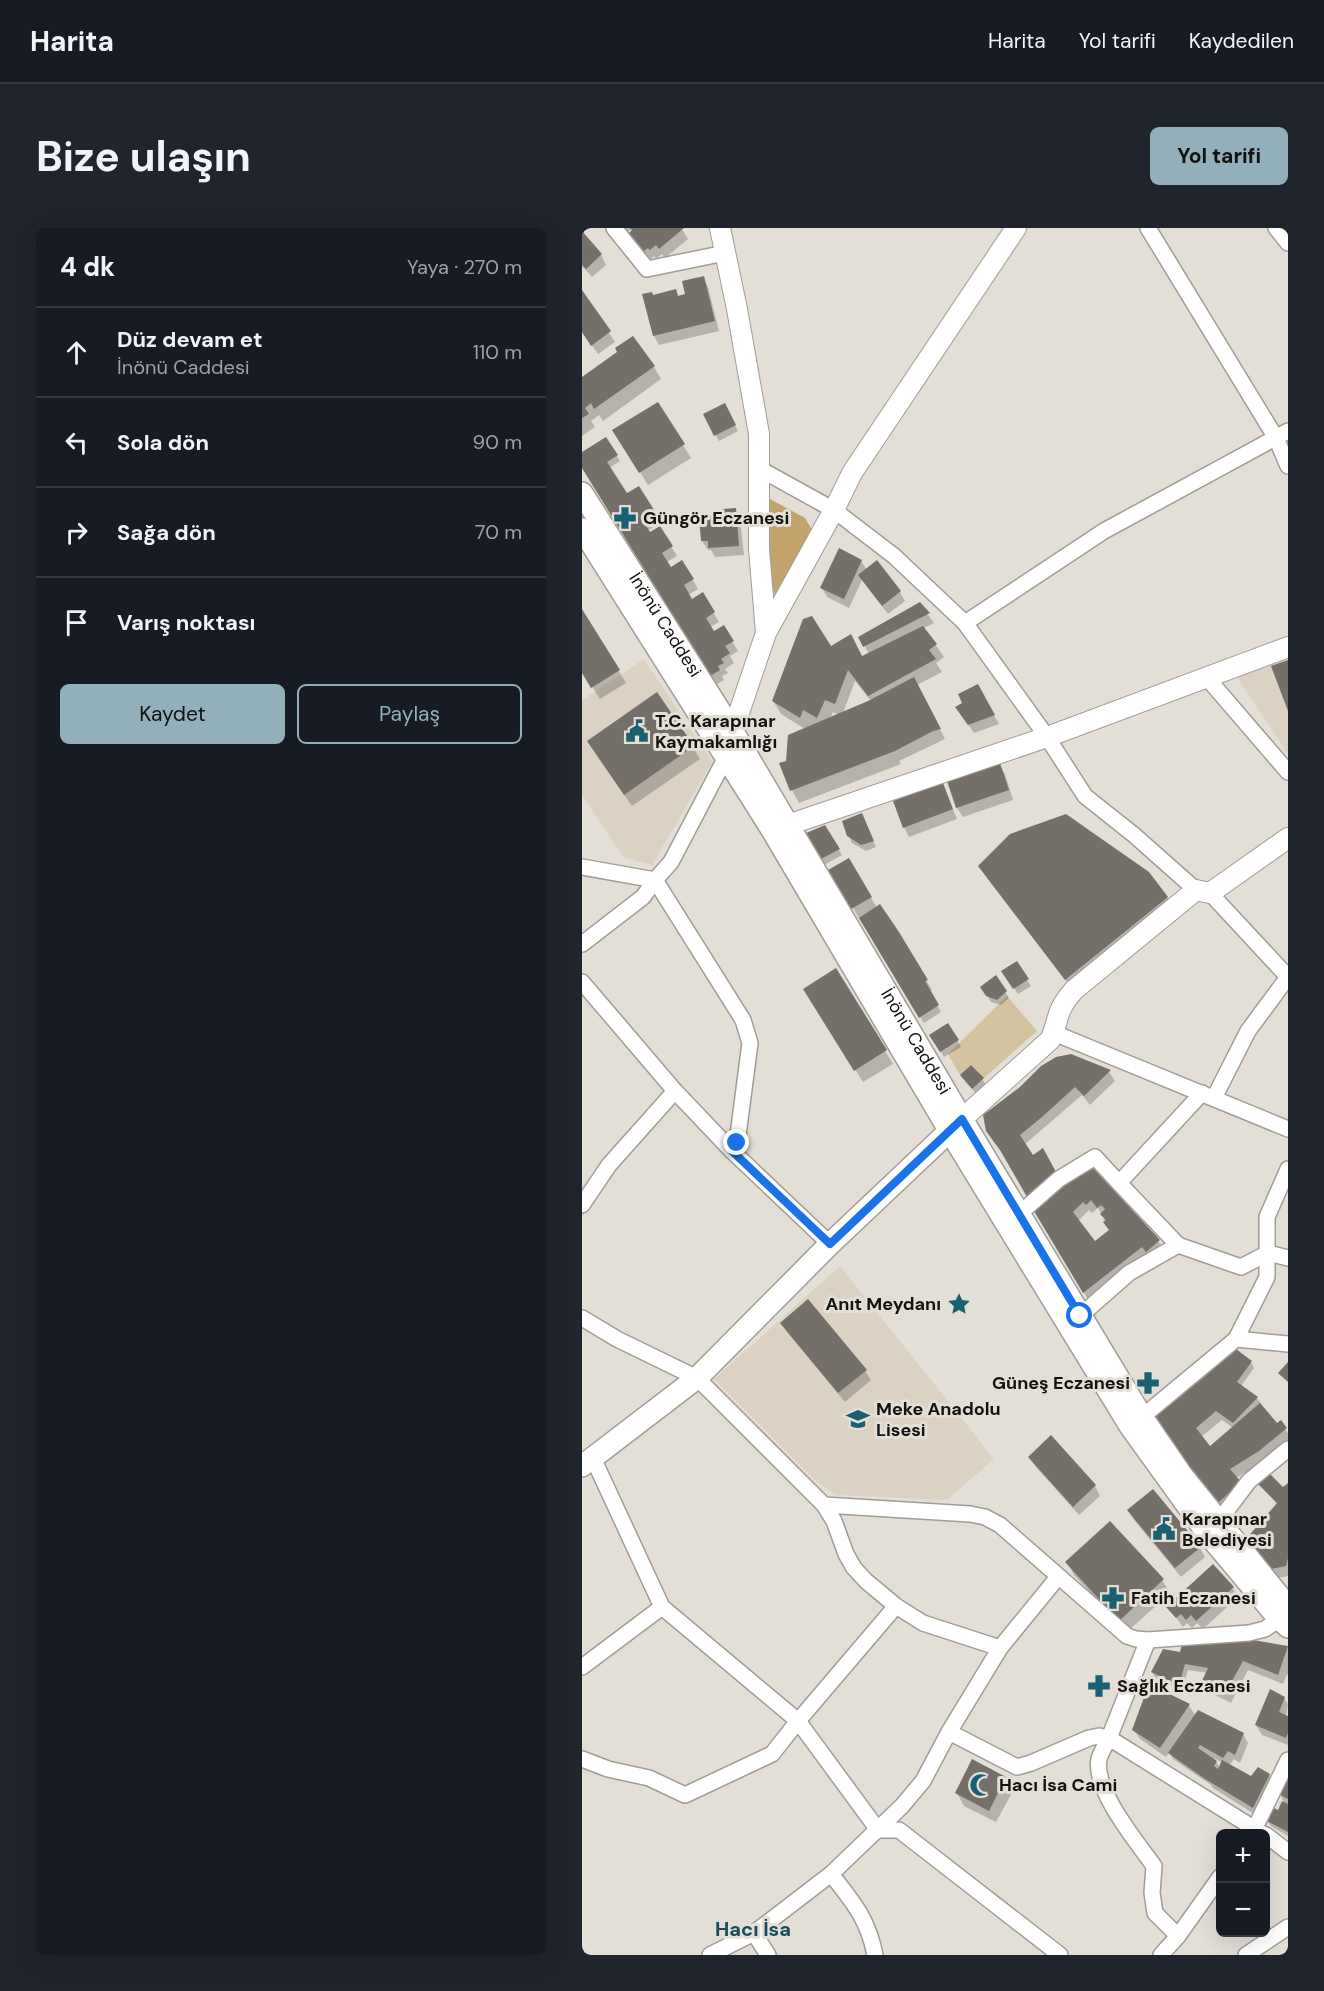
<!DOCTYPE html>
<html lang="tr">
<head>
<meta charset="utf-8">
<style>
  body { margin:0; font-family:"DM Sans",sans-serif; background:#20242c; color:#f1f3f6 }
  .controls { position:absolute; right:18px; bottom:18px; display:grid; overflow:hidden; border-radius:9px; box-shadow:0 6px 24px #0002 }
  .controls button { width:54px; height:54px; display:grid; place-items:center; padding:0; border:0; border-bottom:2px solid #363941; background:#171b24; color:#f1f3f6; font:30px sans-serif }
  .stop { position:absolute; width:18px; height:18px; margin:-14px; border:4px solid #1a73e8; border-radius:50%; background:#fff }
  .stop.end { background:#1a73e8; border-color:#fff; box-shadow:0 2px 6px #0008 }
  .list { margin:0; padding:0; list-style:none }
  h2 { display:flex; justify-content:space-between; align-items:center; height:78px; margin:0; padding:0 24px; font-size:26px }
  h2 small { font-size:20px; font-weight:400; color:#9ea1a6 }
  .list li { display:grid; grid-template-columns:39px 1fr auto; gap:18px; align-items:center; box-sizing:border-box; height:90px; padding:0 24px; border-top:2px solid #363941 }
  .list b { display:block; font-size:22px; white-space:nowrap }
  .list p { margin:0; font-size:20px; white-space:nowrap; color:#9ea1a6 }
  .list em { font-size:20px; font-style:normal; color:#9ea1a6 }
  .actions { display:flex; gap:12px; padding:18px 24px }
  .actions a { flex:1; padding:14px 0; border:2px solid #91b0bb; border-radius:9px; text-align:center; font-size:21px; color:#91b0bb }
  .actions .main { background:#91b0bb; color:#111 }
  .icon { flex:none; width:33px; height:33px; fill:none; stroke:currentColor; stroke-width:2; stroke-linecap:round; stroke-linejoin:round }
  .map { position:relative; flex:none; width:706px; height:1727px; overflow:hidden; border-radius:9px }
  header { display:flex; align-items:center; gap:36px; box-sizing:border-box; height:84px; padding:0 30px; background:#171b24; border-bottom:2px solid #363941 }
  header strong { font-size:28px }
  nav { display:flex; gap:33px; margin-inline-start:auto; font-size:21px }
  .intro { display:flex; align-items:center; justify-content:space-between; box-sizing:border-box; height:144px; padding:0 36px }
  h1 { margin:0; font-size:42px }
  .button { padding:15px 27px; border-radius:9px; background:#91b0bb; color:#111; font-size:21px; font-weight:700 }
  main { display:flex; gap:36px; padding:0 36px }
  aside { flex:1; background:#171b24; border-radius:9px; box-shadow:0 6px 24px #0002 }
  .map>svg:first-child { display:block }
  .built { fill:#dbd2c3 }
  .green { fill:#d5c2a1 }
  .forest { fill:#c3a46d }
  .shadow { fill:#0003; fill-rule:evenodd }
  .building { fill:#746f68; fill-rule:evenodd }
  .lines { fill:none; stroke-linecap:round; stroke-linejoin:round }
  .minor-casing { stroke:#a19d95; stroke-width:18 }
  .tertiary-casing { stroke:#a19d95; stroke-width:22 }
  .secondary-casing { stroke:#a19d95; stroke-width:24 }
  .minor { stroke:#fff; stroke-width:15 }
  .tertiary { stroke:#fff; stroke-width:20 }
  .secondary { stroke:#fff; stroke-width:21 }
  .route { stroke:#1a73e8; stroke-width:8 }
  .labels { text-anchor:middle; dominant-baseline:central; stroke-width:6; stroke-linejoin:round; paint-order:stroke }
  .poi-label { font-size:18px; font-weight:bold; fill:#151311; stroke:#e3ded6; text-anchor:start }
  .street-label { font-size:18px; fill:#151311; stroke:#e3ded6 }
  .neighbourhood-label { font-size:20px; font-weight:bold; fill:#174d5b; stroke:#e3ded6 }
</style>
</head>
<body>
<header>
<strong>Harita</strong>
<nav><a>Harita</a><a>Yol tarifi</a><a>Kaydedilen</a></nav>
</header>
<div class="intro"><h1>Bize ulaşın</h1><a class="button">Yol tarifi</a></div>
<main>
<aside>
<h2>4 dk<small>Yaya · 270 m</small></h2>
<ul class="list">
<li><svg class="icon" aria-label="ahead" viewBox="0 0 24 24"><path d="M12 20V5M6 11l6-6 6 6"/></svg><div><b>Düz devam et</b><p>İnönü Caddesi</p></div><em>110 m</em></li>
<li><svg class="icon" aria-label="left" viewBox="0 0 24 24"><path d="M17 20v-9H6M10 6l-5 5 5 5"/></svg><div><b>Sola dön</b></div><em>90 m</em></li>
<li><svg class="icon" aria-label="right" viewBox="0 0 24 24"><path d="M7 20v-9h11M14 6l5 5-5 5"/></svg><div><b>Sağa dön</b></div><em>70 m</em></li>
<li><svg class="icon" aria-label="arrive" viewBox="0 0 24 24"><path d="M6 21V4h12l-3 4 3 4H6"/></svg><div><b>Varış noktası</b></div></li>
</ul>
<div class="actions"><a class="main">Kaydet</a><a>Paylaş</a></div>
</aside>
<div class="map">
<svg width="706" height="1727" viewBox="0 0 706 1727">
  <rect width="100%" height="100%" fill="#e3ded6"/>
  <g class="built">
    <path d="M706,430V526L655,449Z"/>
    <path d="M62,431L130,534L70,637L41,629L0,567V472Z"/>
    <path d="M258,1038L412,1231L365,1272L255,1267L234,1253L132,1151Z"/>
  </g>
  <path class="green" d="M425,768L455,803L402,850L389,837L378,847L366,826Z"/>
  <path class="forest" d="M188,271L223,290L230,302L195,369L188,357L184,281Z"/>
  <g class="shadow">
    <path d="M42,0H99L106,11L83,30L80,26L74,31L72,28L68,32L54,15L49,5L51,4L50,1L45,4Z"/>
    <path d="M0,5L19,27L24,37L10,49L0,38Z"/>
    <path d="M121,50L126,59L137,103L77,117L72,108L71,68L97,70L105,68Z"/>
    <path d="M0,64L33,114L16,126L0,104Z"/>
    <path d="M37,124L72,139L79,151L21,193L17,187L9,193L13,199L0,208V151Z"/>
    <path d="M76,176L109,230L66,257L40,215Z"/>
    <path d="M142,177L156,203L137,213L123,187Z"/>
    <path d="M24,211L38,233L27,240L45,268L57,260L78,295L65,303L67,306L78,300L95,328L85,334L88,341L100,334L116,361L106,367L110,373L120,366L137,394L128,399L131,405L141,399L156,423L148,428L152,435L143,441L146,445L140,448L142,452L135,456L0,238V226Z"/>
    <path d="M153,281L158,291L162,327L133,329L129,322H126L120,313L131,288Z"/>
    <path d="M279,333L285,342L318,364L323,373L306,386L280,352L267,380L245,369L240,360Z"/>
    <path d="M338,376L352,395L342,400L362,429L354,435L360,444L335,457L363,511L317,533L319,536L217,575L210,562L206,534L223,501L199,486L191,473L249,420L280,430L287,426L278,409ZM273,453L289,473L261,485ZM251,484L257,487L248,490Z"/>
    <path d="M0,384L44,455L18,471L0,443Z"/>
    <path d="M401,467L417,496L392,505L375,480Z"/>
    <path d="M111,519L118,531L50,578L14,526Z"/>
    <path d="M417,537L423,546L431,572L381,589L375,580L367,554Z"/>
    <path d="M360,556L375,591L327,609L322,599Z"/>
    <path d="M283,593L294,619L284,623L270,615L267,608Z"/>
    <path d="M243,599L260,627L242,637L224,607Z"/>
    <path d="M267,632L295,680L316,705L350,762L347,763L359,784L342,795L248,643Z"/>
    <path d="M398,638L585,669L592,682L492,763L406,651Z"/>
    <path d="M254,742L311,836L281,854L231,774Z"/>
    <path d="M414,749L427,770L419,777L409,774L400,759Z"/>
    <path d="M425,750L445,752L449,758L436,766Z"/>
    <path d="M366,797L379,819L362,829L349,807Z"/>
    <path d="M488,827L527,844L533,853L508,877L500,867L442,917L451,977L425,931L411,913Z"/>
    <path d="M380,847L400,851L404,857L394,866Z"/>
    <path d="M501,942L576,1013L582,1022L507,1073L454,984ZM516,980L528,1002L512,1015L496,993L507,982L510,985Z"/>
    <path d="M200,1095L283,1143L289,1152L263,1174L205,1104Z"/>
    <path d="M669,1134L672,1140L659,1158L675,1170L694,1197L698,1194L706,1205V1213L683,1233L654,1250L658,1255L643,1282L610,1245L573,1185L634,1140ZM640,1192L651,1200L627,1220L619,1209Z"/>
    <path d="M469,1209L513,1258L518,1268L497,1287L453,1238L448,1229Z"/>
    <path d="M675,1253L701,1262L706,1258V1348L695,1350L672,1320L696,1277Z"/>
    <path d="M547,1283L618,1320L623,1329L599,1349L552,1292Z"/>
    <path d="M485,1334L580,1352L588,1365L545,1404L492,1347Z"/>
    <path d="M650,1359L656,1369L621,1401L615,1395L610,1400L605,1395L601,1399L586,1379Z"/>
    <path d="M671,1414L706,1419V1448L705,1446L701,1456L666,1442L649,1475L627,1464L621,1455L626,1445L606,1442L600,1462L574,1450L570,1444L599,1426Z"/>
    <path d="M568,1458L607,1478L614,1488L661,1506L666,1515L658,1535L652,1531L647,1538L669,1550L687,1547L692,1557L677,1589L631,1560L629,1557L591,1531L587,1524L584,1529L558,1511L552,1502ZM632,1530L641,1535L638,1540Z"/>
    <path d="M702,1470L706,1476L704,1489L706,1490V1517L680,1507L674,1497Z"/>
    <path d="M706,1543V1608L689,1598L685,1592L697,1584L702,1574L697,1565Z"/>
    <path d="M423,1550L431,1563L414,1594L382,1578L375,1565Z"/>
  </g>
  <g class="building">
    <path d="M48,0H102L77,21L74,17L68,22L66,20L62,23L47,5L50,2Z"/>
    <path d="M0,3L20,26L4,41L0,37Z"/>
    <path d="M122,48L133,93L71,108L60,66L70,64L71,67L94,61L96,68L103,66L100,53Z"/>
    <path d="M0,62L29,103L9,118L0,104Z"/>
    <path d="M51,108L73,138L12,181L9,175L3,180L7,186L0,190V149L35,124L33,120Z"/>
    <path d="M76,174L103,216L57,245L30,202Z"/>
    <path d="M143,175L154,197L132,208L121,186Z"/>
    <path d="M24,209L36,227L25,234L45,265L57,258L74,285L61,293L68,304L78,298L91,318L80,325L89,339L100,332L112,351L102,357L110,371L121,364L133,384L124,390L132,403L142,397L152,413L143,418L148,425L139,431L142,435L136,438L138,442L128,448L0,240V224Z"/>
    <path d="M154,280L157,318L126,320V313H119L117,288L129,287V282Z"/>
    <path d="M257,320L280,332L262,371L238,360Z"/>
    <path d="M295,332L319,363L300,378L276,347Z"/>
    <path d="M338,374L348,385L281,419L276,409Z"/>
    <path d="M0,381L38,442L9,460L0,445Z"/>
    <path d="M230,388L249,418L269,406L280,428L341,398L355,416L347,422L354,431L286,468L266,442L253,476L243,472L235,490L221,482L218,490L190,473L221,391Z"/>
    <path d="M706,432V483L689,438Z"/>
    <path d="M332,449L359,501L351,503L313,523L208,563L197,535L204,533L206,507L286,473Z"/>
    <path d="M396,456L413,487L386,497L373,479L380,475L376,466Z"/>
    <path d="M75,464L112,518L42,567L5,513Z"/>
    <path d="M418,535L427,562L374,580L365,553Z"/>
    <path d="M361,555L371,581L321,600L311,573Z"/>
    <path d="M280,585L292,613L279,617L265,608L260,593Z"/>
    <path d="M484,586L567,644L586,669L483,752L396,638L428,606Z"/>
    <path d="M243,597L258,621L237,632L222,606Z"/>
    <path d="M267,630L290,669L269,681L246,642Z"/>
    <path d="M298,676L317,704L346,752L343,753L357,777L337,790L277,690Z"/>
    <path d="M435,733L447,751L431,761L419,743Z"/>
    <path d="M254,740L305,822L272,843L221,761Z"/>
    <path d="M414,747L425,763L415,772L404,768L398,759Z"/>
    <path d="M366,795L377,812L358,824L347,807Z"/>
    <path d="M489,826L529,842L502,868L493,859L460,889L438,907L451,927L461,920L474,944L445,969L418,922L404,903L401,887L438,859L459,838L474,829Z"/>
    <path d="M389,837L402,850L390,861L378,847Z"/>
    <path d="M511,940L578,1012L564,1024L560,1019L501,1065L452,983L500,941ZM509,972L515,980L519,977L523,981L518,986L524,992L521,994L527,1002L513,1013L491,984L501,974L504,977Z"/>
    <path d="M226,1071L285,1142L256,1165L198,1095Z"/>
    <path d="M650,1118L670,1133L655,1154L676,1169L651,1195L634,1183L614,1200L628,1218L678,1175L695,1195L699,1192L705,1200L677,1223L648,1241L659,1254L637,1274L603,1236L571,1184L630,1135L634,1138Z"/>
    <path d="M706,1134V1154L696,1145Z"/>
    <path d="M469,1207L514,1257L491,1279L446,1229Z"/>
    <path d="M684,1242L701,1259L706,1255V1330L704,1338L689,1341L664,1311L695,1275L673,1253Z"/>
    <path d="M571,1261L619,1319L593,1340L545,1282Z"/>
    <path d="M528,1293L582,1351L537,1393L483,1334Z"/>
    <path d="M631,1336L652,1359L614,1393L609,1387L604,1392L599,1386L594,1390L584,1379Z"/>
    <path d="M671,1412L706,1418L696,1447L661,1433L643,1466L619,1455L626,1440L603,1436L597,1457L569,1444L581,1421L598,1424L600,1416Z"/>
    <path d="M567,1456L608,1476L578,1520L550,1502Z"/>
    <path d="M688,1461L703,1469L697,1484L706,1488V1505L704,1510L673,1497Z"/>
    <path d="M616,1482L662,1505L653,1527L646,1523L641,1530L618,1517L616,1520L635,1533L632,1538L636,1541L640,1532L669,1548L676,1539L688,1546L671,1580L623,1551L586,1525Z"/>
    <path d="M390,1531L424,1549L407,1583L373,1565Z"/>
    <path d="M706,1539V1571L695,1565Z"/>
    <path d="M700,1573L706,1576V1604L683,1592L690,1579L696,1582Z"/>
  </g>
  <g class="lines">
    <g class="minor-casing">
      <g id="minor">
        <path d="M32,0L65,41L143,25"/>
        <path d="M566,0L694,210L706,238"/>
        <path d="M694,0L706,15"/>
        <path d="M176,240L252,282L312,328L383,395L465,509L503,568L552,607L614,662"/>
        <path d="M383,395L522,303L706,203"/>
        <path d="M626,451L706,544"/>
        <path d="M0,639L73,652L161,792L168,815L155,915L150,923L248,1016"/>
        <path d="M628,665L706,749"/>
        <path d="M0,716L61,669L73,652L89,634L144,529"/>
        <path d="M0,754L93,863L150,923"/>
        <path d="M472,805L706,901"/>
        <path d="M632,870L666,803L706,749"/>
        <path d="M537,955L596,1017"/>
        <path d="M0,977L27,937L93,863"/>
        <path d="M437,986L477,951L513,929L537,955L620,865"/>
        <path d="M498,1088L547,1045L596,1017L659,1039L686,1025L706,1030"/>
        <path d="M0,1090L35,1111L115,1150L242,1277L388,1286L403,1289L418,1297L545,1408L554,1411L566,1412L667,1405L683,1401L697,1391"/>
        <path d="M654,1111L706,1116"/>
        <path d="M560,1189L654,1111L685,1049V989L706,941"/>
        <path d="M11,1230L80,1379L216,1493L296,1602H317L478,1727"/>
        <path d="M242,1277L252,1293L264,1326L272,1340L284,1353L314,1378L341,1395L418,1420"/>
        <path d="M636,1294L667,1253L706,1221"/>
        <path d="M0,1439L80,1379"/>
        <path d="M367,1504L435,1539L449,1535L507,1510L517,1508L527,1510L566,1412"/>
        <path d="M0,1531L26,1541L67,1550L103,1567L190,1526L216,1493L314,1378"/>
        <path d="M670,1606L706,1532"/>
        <path d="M684,1607L706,1624"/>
        <path d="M249,1646C271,1674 286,1691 293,1727"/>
        <path d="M172,1705L186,1727"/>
        <path d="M596,1708L573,1685L570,1665L572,1638C555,1614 511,1562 517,1531C519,1524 524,1516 527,1510L681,1606"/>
        <path d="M128,1727L172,1705L249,1646L320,1578L341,1553L367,1504L418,1420L476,1349"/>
        <path d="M579,1727L596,1708L638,1649"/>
        <path d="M664,1727L706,1699"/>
      </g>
    </g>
    <g class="tertiary-casing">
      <g id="tertiary">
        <path d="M138,0L155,81L177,206V321L184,405"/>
        <path d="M147,514L184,405L252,282L270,245L434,0"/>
        <path d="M191,602L465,509L706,419"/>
        <path d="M380,891L468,812C473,803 474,793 478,783C481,775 486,769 492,762L614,662L628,665L706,610"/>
      </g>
    </g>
    <g class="secondary-casing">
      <g id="secondary">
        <path id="s1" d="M0,265L150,502L380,891L560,1189L599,1246L706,1379"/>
        <path d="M0,301L190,602L367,902L548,1198L625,1305L697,1391L706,1399"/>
        <path d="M0,1238L115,1150L248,1016L377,894"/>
      </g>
    </g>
    <use href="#minor" class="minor"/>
    <use href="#tertiary" class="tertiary"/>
    <use href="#secondary" class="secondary"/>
  </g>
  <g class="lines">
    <path class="route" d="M155,915L150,923L248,1016L380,891L498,1088"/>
  </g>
  <defs>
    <g id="pharmacy-bare" transform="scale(1.8)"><path d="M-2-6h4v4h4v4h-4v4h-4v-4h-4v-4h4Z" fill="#1b5f72" stroke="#e3ded6" stroke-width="2.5" paint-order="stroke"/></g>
    <g id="civic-bare" transform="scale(1.8)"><path d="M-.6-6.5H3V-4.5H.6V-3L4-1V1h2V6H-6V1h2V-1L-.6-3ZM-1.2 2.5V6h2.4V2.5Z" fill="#1b5f72" stroke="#e3ded6" stroke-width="2.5" paint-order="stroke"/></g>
    <g id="sight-bare" transform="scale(1.8)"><path d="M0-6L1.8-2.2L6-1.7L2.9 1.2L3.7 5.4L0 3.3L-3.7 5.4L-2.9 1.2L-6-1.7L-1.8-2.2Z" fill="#1b5f72" stroke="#e3ded6" stroke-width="2.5" paint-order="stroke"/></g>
    <g id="school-bare" transform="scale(1.8)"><path d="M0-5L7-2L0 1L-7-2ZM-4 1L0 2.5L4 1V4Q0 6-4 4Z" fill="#1b5f72" stroke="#e3ded6" stroke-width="2.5" paint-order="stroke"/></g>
    <g id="mosque-bare" transform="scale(1.8)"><path d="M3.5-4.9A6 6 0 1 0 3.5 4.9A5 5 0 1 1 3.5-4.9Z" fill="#1b5f72" stroke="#e3ded6" stroke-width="2.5" paint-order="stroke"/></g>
  </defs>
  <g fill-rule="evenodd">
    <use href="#pharmacy-bare" x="43" y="290"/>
    <use href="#civic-bare" x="55" y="503"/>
    <use href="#sight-bare" x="377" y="1076"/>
    <use href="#pharmacy-bare" x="566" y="1155"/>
    <use href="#school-bare" x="276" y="1191"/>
    <use href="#civic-bare" x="582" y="1301"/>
    <use href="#pharmacy-bare" x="531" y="1370"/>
    <use href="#pharmacy-bare" x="517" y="1458"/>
    <use href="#mosque-bare" x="399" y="1557"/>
  </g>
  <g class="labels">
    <g class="poi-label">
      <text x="61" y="290">Güngör Eczanesi</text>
      <text x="73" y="493">T.C. Karapınar<tspan x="73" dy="21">Kaymakamlığı</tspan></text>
      <text x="359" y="1076" text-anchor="end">Anıt Meydanı</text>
      <text x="548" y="1155" text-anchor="end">Güneş Eczanesi</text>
      <text x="294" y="1181">Meke Anadolu<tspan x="294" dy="21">Lisesi</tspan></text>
      <text x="600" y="1291">Karapınar<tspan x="600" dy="21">Belediyesi</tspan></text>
      <text x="549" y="1370">Fatih Eczanesi</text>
      <text x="535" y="1458">Sağlık Eczanesi</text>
      <text x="417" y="1557">Hacı İsa Cami</text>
    </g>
    <g class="street-label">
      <text stroke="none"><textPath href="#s1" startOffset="156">İnönü Caddesi</textPath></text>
      <text stroke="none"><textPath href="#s1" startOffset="642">İnönü Caddesi</textPath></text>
    </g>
    <g class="neighbourhood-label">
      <text x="171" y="1701">Hacı İsa</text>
    </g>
  </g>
</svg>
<div class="controls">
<button>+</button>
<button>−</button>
</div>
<div class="stop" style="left:498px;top:1088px"></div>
<div class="stop end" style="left:155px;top:915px"></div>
</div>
</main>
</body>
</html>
